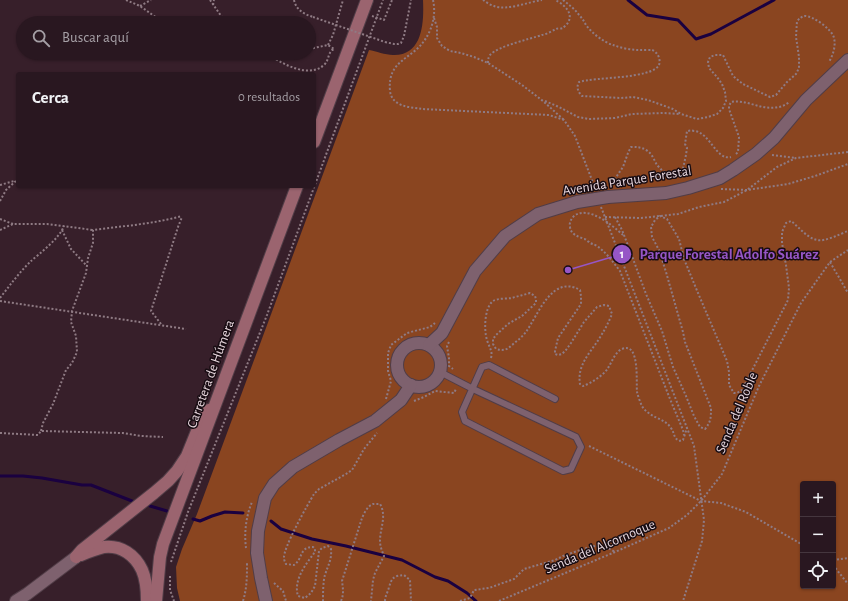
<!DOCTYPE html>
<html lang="es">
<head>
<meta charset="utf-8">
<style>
  body { margin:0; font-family:"Alegreya Sans",sans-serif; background:#35242d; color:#f1f3f6 }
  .controls { position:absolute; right:12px; bottom:12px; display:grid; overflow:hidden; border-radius:4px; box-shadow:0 1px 3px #0004 }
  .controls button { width:36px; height:36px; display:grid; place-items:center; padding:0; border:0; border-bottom:1px solid #45363e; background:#291720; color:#f1f3f6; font:20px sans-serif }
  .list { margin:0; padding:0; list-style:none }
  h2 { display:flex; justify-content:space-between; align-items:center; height:52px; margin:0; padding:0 16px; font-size:17px }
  h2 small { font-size:13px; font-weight:400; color:#a59fa5 }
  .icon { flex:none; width:22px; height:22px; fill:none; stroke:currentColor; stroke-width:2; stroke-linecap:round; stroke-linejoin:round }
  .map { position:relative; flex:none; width:848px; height:601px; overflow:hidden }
  .search { position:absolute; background:#291720; box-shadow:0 1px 3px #0004; left:16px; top:16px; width:300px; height:44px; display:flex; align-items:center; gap:10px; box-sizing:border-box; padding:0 14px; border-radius:22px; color:#a59fa5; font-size:15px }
  .panel { position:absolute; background:#291720; box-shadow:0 1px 3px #0004; left:16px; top:72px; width:300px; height:116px; border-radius:4px }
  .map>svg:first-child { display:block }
  .forest { fill:#8a4520; fill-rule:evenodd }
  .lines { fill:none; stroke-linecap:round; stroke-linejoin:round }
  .stream { stroke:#1a0140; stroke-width:3 }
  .lane-casing { stroke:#513d47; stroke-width:8 }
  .street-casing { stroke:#513d47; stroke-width:14 }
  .secondary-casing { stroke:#513d47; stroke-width:14 }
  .path { stroke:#8f7b84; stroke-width:2; stroke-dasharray:2 2; stroke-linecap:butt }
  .lane { stroke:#7e616e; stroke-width:6 }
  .street { stroke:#7e616e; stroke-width:12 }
  .secondary { stroke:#9b646f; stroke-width:12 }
  .path-bridge { stroke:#8f7b84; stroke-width:2; stroke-dasharray:2 2; stroke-linecap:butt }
  .labels { text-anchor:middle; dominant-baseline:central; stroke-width:3; stroke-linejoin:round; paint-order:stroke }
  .street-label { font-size:14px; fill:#e6d5dc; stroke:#170c12 }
  .leader { fill:none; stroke:#9656c6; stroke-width:1.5 }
  .callout-dot { fill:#9656c6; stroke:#170c12; stroke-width:1.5 }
  .mark-label { font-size:12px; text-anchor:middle; font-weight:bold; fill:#fff }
  .callout-label { font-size:15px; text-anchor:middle; font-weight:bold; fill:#9656c6; stroke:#170c12; stroke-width:3; stroke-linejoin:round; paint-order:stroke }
</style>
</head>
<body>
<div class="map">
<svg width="848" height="601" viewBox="0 0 848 601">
  <rect width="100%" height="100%" fill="#371f2a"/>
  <path class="forest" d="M423,0H848V601H180L177,588L176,567L182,549L197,514L369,50C376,51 385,55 393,55C423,56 424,22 423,0ZM803,484H833V586H803Z"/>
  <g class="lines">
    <g class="stream">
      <path d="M628,0L647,15L678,20L696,39L711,34L774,0"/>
      <path d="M0,476H23L42,478L82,485H91L132,501"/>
      <path d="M150,506L167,511"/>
      <path d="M193,519L200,521L212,516L225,512L243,513"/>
      <path d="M271,521L281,529L312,539L346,546L402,560L435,577L448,581L467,593L476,601"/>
    </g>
    <g class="lane-casing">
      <path id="lane" d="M440,372L473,389L576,437L581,447L571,469L563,471L465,421L462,412L482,367L489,365L555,399"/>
    </g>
    <g class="street-casing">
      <g id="street">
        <circle cx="419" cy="365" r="22"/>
        <path d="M429,345L442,333L475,271L505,236L538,214L577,202L608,197L666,193L688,188L720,178L733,170L756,154L774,138L806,100L848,60"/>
        <path d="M16,601L27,594L76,557"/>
        <path d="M266,601L261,578L257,553L258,531L265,498L274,484L293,467L339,440L375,421L401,400L411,385"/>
      </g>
    </g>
    <g class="secondary-casing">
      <g id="secondary">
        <path d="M314,142L367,0"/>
        <path d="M81,555C88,552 96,549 104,547C121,545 135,555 142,570C146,579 147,591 147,601"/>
        <path d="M76,557L82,550L154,493L168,481L177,471L187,456L202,419L209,410"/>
        <path d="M156,601L160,557L163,544L297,186"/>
      </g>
    </g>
    <g class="path">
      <path d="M126,0L140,6L164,23"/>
      <path d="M210,0L226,23"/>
      <path d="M294,0C296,10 304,14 313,17"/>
      <path d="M433,0C436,13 433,27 426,38C413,60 387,59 390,91C392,107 410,107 422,109L549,115L564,120L575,136L595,188"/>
      <path d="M483,0C486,2 490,5 494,6C507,11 528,2 542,0"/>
      <path d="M563,0C569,5 575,9 579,15C582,18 584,21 586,25C592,33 603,42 613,45C621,48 631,50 640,50C644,50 649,50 652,50C658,52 661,60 659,65C652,79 594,77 579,82C576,87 578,92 582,96L621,98L633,97L648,100L673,109L681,114L697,119L708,117L717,114L723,108L726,101L725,92L722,84L717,77L709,68L708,62L710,57L715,55H723L733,76L743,84L770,97L776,95L787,82L796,74L799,68V57L796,37L797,21C800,18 801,17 805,16C813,16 832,29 834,38C836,46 833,55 829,62"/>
      <path d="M213,5L214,0"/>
      <path d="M140,6L151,0"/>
      <path d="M372,16L384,20L392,0"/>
      <path d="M434,18L437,27V38L442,46L450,51L461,53L474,57L488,63L522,85L543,101L564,120"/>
      <path d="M385,42L394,44H398L401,43L404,36L411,0"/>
      <path d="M328,45L333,35L343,0"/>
      <path d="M309,49L328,45L334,49"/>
      <path d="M197,53L204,58H218L238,53"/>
      <path d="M266,53C281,63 309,80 325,64C329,59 328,54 332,50H334"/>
      <path d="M488,63C488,60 488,58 490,55C498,46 530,39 542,35C547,34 552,31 556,29C558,28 561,29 563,28C564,27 566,25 567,24C575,14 564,4 555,0"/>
      <path d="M545,101L559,107L578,117L589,119L615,118L632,114L663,113L680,114"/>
      <path d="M736,154L738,152L739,137L729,109V106L731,102C747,99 762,111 778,107C782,107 786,104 790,102"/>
      <path d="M772,155L795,158"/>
      <path d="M0,185L14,181"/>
      <path d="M610,186L623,167L628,153L631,147C637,147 641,147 646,150C652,153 654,160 657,165C664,173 671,178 682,173L686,155L687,148L685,144L687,131C689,131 691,130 694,131C710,132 716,161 731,157"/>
      <path d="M721,189L747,190L788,184L815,176L848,164"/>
      <path d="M0,201L6,190L18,179"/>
      <path d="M601,207L694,446L704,520L702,541L683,601"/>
      <path d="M605,217L641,218L660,216L678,214L699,207L724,202L747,190L777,167L796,158L848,152"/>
      <path d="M615,217L622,230L629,248L646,294L662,331L673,367L686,396L694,416L700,427L705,429C711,422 711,417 711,408L685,342L683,332L666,272L659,250L652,237L651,227L655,220L660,216L667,219L679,239L684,259L698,293L727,361L729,372V385L734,393H737L742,390L788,300L789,288L786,265L782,243V232L786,223L791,221C799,227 807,238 817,240C825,242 840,234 848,231"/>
      <path d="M0,219L13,224"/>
      <path d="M0,230L13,224H47L93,230"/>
      <path d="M62,230L71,249L87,266"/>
      <path d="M623,235C612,225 588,205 574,216C571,219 569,223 570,227C571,235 578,236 584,239C586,239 587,241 589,242C591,244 594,244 597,246C606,252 613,262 620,271L670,399L683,430L684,435"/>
      <path d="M830,262L848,293"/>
      <path d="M0,298C10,285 19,273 30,262C40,253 59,239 64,226"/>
      <path d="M0,301L186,329"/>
      <path d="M161,324L151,311L178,227L182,217"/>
      <path d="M449,342L447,346L449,358V366L453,369"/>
      <path d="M491,358C493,351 489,347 487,340C484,331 484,308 493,301C498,298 506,299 512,298C518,296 524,295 530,293L535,296L536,299V303L522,316L508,324L496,335L493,339V344L496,349C503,351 507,350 512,345C517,341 522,337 526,332C538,315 552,274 580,290L581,296V304L558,338L555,351V354L558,355L562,354L566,350L571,343L584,322L597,307L604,305L609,306L612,314C608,324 603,333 597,342C588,355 577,367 580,384L583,386C591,383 603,376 608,368C612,362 615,352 622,349C640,341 636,382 637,392C638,396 640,402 642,406C649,418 665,418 671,428C675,434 673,437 679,441L683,440L687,428"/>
      <path d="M386,399L391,381L388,371V353L391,345L407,333L430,327L435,323"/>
      <path d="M414,401L424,397L435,391L454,393L456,389"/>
      <path d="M41,431L43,423L53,404L66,370L72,363L77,352L76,336L71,322L72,311L86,273L88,258L93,243V230C123,226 153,224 182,216"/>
      <path d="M0,433L38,435L41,431L123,433L141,436L163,437"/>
      <path d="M589,446L701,501L721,503L746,512L803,545"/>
      <path d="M246,548C244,533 246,516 252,502"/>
      <path d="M833,560L848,558"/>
      <path d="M171,562L188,512L267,315L383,0"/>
      <path d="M833,565L848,584"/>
      <path d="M170,576V590L174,601"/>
      <path d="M274,583L283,591L286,601"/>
      <path d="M243,601C247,588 247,576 247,563"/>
      <path d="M323,601C323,594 323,581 325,575C328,565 332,560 331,549L328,546L322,548L319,551L315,586L311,593L305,598L298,596C293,580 306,564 315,552V549L313,547C299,547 303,559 294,565L286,564C285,562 284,560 284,558C283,548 308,504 314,494L319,489L346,474L352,470L364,449L377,433"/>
      <path d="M341,601C344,594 343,589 342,581L361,521C363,515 367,506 373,504C373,504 379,504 380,504C387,516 380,528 380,541C380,546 382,551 384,556L375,573L373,580L371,601"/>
      <path d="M385,601C385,596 388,592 389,587C392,578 393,576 404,575L410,580L411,601"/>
      <path d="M460,601L470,598L474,590L489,588L514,579L524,569L555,560L563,556L583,549L595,546L610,549L615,552"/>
      <path d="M499,601L615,552L669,528L687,515L701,501L722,474L759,386L801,303L830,262L848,250"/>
    </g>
    <use href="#lane" class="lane"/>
    <use href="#street" class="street"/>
    <use href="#secondary" class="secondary"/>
    <path class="path-bridge" d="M313,17L385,42"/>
  </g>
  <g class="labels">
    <g class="street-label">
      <text transform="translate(627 181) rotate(-9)">Avenida Parque Forestal</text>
      <text transform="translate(211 374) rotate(-70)">Carretera de Húmera</text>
      <text transform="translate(737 413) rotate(-67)">Senda del Roble</text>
      <text transform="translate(600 547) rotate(-23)">Senda del Alcornoque</text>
    </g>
  </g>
  <path class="leader" d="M568 270L622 254"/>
  <g class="callout-dot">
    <circle cx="568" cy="270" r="4"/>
    <circle cx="622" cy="254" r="10"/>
  </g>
  <g class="mark-label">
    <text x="622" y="258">1</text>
  </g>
  <g class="callout-label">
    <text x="729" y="259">Parque Forestal Adolfo Suárez</text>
  </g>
</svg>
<div class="controls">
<button>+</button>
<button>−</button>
<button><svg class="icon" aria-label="locate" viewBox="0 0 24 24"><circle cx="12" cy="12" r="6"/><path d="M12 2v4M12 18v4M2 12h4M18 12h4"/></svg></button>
</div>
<div class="search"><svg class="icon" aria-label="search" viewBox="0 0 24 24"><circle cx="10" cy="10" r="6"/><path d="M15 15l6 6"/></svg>Buscar aquí</div>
<section class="panel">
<h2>Cerca<small>0 resultados</small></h2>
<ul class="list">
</ul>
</section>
</div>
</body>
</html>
